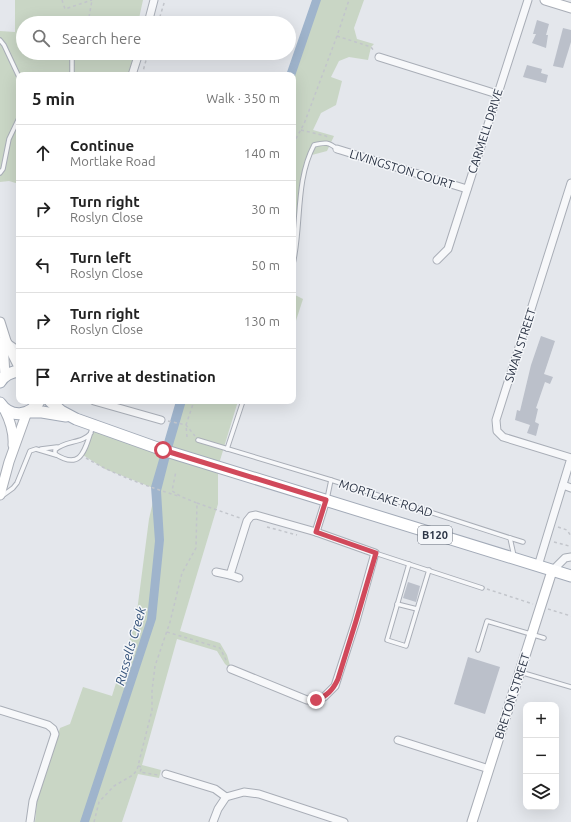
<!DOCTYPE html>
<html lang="en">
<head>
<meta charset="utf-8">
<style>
  body { margin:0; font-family:Ubuntu,sans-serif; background:#f2f2f2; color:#222 }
  .controls { position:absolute; right:12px; bottom:12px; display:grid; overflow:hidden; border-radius:8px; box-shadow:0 4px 16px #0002 }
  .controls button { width:36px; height:36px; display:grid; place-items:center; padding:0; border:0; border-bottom:1px solid #e0e0e0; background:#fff; color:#222; font:20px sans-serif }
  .stop { position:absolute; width:12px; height:12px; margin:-9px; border:3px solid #d1495b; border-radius:50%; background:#fff }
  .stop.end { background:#d1495b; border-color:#fff; box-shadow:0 1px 4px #0008 }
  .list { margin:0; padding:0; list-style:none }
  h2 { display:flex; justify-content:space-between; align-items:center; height:52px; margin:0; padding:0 16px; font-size:17px }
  h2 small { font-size:13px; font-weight:400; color:#767676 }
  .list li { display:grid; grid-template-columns:26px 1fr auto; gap:12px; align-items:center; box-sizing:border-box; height:56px; padding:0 16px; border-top:1px solid #e0e0e0 }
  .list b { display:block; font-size:15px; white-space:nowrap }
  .list p { margin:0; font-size:13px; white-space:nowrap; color:#767676 }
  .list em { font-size:13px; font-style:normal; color:#767676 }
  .icon { flex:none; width:22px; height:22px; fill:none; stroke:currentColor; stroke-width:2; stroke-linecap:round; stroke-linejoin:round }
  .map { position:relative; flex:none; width:571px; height:822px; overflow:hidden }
  .search { position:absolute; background:#fff; box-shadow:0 4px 16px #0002; left:16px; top:16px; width:280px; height:44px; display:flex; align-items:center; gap:10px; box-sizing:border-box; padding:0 14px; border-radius:22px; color:#767676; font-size:15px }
  .panel { position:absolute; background:#fff; box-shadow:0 4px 16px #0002; left:16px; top:72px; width:280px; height:332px; border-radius:8px }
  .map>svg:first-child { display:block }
  .green { fill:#c9d6c5 }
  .water { fill:#9fb4cc }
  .building { fill:#bbc0ca }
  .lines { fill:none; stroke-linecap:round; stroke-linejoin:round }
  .lane-casing { stroke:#a9aeb7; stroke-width:5.5 }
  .street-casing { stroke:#a9aeb7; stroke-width:9 }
  .secondary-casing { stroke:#a9aeb7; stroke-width:11 }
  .primary-casing { stroke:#a3abb8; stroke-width:13 }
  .path { stroke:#c2c5cb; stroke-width:1.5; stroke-dasharray:3 3; stroke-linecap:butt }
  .lane { stroke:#f7f8fa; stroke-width:3.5 }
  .street { stroke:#f7f8fa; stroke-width:7 }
  .secondary { stroke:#fff; stroke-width:9 }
  .primary { stroke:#fff; stroke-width:11 }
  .route { stroke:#d1495b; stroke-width:5 }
  .labels { text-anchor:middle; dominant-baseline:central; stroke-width:3; stroke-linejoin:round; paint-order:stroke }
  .shield { fill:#f4f6f9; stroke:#676e7b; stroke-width:1 }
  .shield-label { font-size:11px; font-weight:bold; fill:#2b3445 }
  .street-label { font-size:12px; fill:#2b3445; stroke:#f4f6f9 }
  .water-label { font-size:13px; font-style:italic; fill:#34527a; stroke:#f4f6f9 }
</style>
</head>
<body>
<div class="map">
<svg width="571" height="822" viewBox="0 0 571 822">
  <rect width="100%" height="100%" fill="#e4e7ec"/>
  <g class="green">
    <path d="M15,0H143L138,23H23V53H139L132,75H19V184L9,181L0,182V31L15,32Z"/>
    <path d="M315,0H364L354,28L357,39L374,44L371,47L368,60L349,57L339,61L331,77L342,81L336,105L321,113L313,130L334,136L327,151L308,156L299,208L293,264V75H290Z"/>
    <path d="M293,294L303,299L293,330Z"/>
    <path d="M180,401H238L218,467V504L180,631L220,643L227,655L231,669L225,664L217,651L177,639L142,765L161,770L159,778L138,774L122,822H35L37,801L60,728L70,724L83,687L112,696L136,619L149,519L156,489L105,469L83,455L93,425L166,451Z"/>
  </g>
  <g class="water">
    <path d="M312,0H321L293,82V75H286Z"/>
    <path d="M176,401H186L171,452L161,491L164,540L156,619L89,822H80L147,619L155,541L151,487Z"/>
  </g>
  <g class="building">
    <path d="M537,20L549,24L546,35H548L546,48L532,43L536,34H533Z"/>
    <path d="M563,28L571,30V42L563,68L553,66Z"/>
    <path d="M527,65L542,69L541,73L548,75L546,83L523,77Z"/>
    <path d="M541,336L555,341L544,374L553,377L550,384L545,382L536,408L538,409L535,422L539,424L536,436L527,433L530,425L515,420L517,410L520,411L531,365Z"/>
    <path d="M408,582L420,586L416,602L403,598Z"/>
    <path d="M468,657L500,667L485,714L454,704Z"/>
  </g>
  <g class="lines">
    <g class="lane-casing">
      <g id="lane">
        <path d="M0,40L4,45L19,77"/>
        <path d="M72,56V75"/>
        <path d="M0,173L3,169L9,139L19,118"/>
        <path d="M293,264C302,225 295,181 314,145C325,142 329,142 337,149"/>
        <path d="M91,433C82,444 65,440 55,450V454C83,472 85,447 93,426"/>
        <path d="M198,440L331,480L510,538L514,556"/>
        <path d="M41,449L57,447"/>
        <path d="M227,449L243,401"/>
        <path d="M2,496L13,488L17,483L30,451L36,449L56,455"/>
        <path d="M327,499L331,480"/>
        <path d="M510,538L523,542"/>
        <path d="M375,553L482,588"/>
        <path d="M409,564L387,640L406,646L429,570"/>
        <path d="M397,604L417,609"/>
        <path d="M478,650L487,621L544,638"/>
        <path d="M520,672L571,687"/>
      </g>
    </g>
    <g class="street-casing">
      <g id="street">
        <path d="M148,23L154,0"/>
        <path d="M379,57L497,94"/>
        <path d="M132,75L139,53"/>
        <path d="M337,149L467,189"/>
        <path d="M437,260L448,249L528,0"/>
        <path d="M9,344L19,351"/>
        <path d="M94,401L161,420"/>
        <path d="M563,485L571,488"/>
        <path d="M316,532L326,500"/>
        <path d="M538,566L571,458L503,437L497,431L496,420L571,183"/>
        <path d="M552,571L565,558L571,557"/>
        <path d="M216,572L230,575L247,521L251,516L256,515L316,532L375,553L356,621L335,686L324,697L316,700H307L231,669"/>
        <path d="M230,575L239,578"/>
        <path d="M0,710L48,725L53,729L55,734L33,801L30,822"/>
        <path d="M398,740L489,769"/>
        <path d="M166,774L215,789L226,797"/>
        <path d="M213,822L218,809L226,797L244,792L259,794L344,822"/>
      </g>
    </g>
    <g class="secondary-casing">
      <g id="secondary">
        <path d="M545,0L571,8"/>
        <path d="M0,322L6,341L19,367"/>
        <path d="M3,341L5,376"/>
        <path d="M3,407C10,420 14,431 13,445"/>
        <path d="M0,495L9,462L27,412"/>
        <path d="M472,822L552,571"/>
      </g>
    </g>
    <g class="primary-casing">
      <g id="primary">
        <path d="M0,382C4,375 11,372 19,371"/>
        <path d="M50,401L61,411L76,419L163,450L571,576"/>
        <path d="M0,403C10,418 30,417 39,401"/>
        <path d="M29,412H42L66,416"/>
      </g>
    </g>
    <g class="path">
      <path d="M62,0L65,9L92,0"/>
      <path d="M88,23L92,0"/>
      <path d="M158,23L165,0"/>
      <path d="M337,36L371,47L374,51"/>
      <path d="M142,75L148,53"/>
      <path d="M301,130L326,136L327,137"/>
      <path d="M293,144L304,124L337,36L349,0"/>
      <path d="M168,421L186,425L195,436"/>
      <path d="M187,437L186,425L194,401"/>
      <path d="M86,458C115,475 146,486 178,496"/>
      <path d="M197,503L240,518"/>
      <path d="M267,527L297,535"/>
      <path d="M558,527L567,530L571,536"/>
      <path d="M554,542L569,546L571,545"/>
      <path d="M487,589L533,604"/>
      <path d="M548,609L571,616"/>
      <path d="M167,632L220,648L227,662"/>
      <path d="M138,766L142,767L140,772L158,775"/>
      <path d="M94,822L99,802L114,786L133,775L137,770L152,710V691L155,666L170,622L182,573L196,548L197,503L182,497L172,491L176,471"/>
    </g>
    <use href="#lane" class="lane"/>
    <use href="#street" class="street"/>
    <use href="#secondary" class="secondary"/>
    <use href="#primary" class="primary"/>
  </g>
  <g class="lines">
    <path class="route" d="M163,450L326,500L316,532L376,553L356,621L338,679C333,690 327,696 316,700"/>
  </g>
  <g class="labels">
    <rect class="shield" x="418" y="526" width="34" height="18" rx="3"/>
    <g class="shield-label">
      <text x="435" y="535">B120</text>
    </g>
    <g class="street-label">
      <text transform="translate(485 131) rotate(-72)">CARMELL DRIVE</text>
      <text transform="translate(402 169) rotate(17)">LIVINGSTON COURT</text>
      <text transform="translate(520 345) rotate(-72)">SWAN STREET</text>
      <text transform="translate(386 498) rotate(18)">MORTLAKE ROAD</text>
      <text transform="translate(512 696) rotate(-72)">BRETON STREET</text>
    </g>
    <g class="water-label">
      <text transform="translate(130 646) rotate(-74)">Russells Creek</text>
    </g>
  </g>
</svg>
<div class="controls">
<button>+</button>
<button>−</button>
<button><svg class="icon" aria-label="layers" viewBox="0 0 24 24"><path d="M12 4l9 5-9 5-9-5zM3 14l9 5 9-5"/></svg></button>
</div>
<div class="stop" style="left:163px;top:450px"></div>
<div class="stop end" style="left:316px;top:700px"></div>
<div class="search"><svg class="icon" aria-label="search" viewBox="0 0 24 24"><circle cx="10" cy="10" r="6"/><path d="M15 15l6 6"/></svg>Search here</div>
<section class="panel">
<h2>5 min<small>Walk · 350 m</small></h2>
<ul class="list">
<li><svg class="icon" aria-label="ahead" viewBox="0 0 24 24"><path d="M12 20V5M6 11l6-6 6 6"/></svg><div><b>Continue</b><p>Mortlake Road</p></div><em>140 m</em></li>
<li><svg class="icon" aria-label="right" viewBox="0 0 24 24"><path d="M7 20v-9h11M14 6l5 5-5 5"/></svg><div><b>Turn right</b><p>Roslyn Close</p></div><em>30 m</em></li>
<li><svg class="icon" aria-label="left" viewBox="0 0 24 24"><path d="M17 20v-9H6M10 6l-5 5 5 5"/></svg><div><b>Turn left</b><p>Roslyn Close</p></div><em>50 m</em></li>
<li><svg class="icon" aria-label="right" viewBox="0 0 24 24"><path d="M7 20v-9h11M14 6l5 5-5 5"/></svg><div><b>Turn right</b><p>Roslyn Close</p></div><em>130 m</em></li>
<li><svg class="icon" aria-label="arrive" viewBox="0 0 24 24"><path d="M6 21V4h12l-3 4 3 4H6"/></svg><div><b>Arrive at destination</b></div></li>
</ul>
</section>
</div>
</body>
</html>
